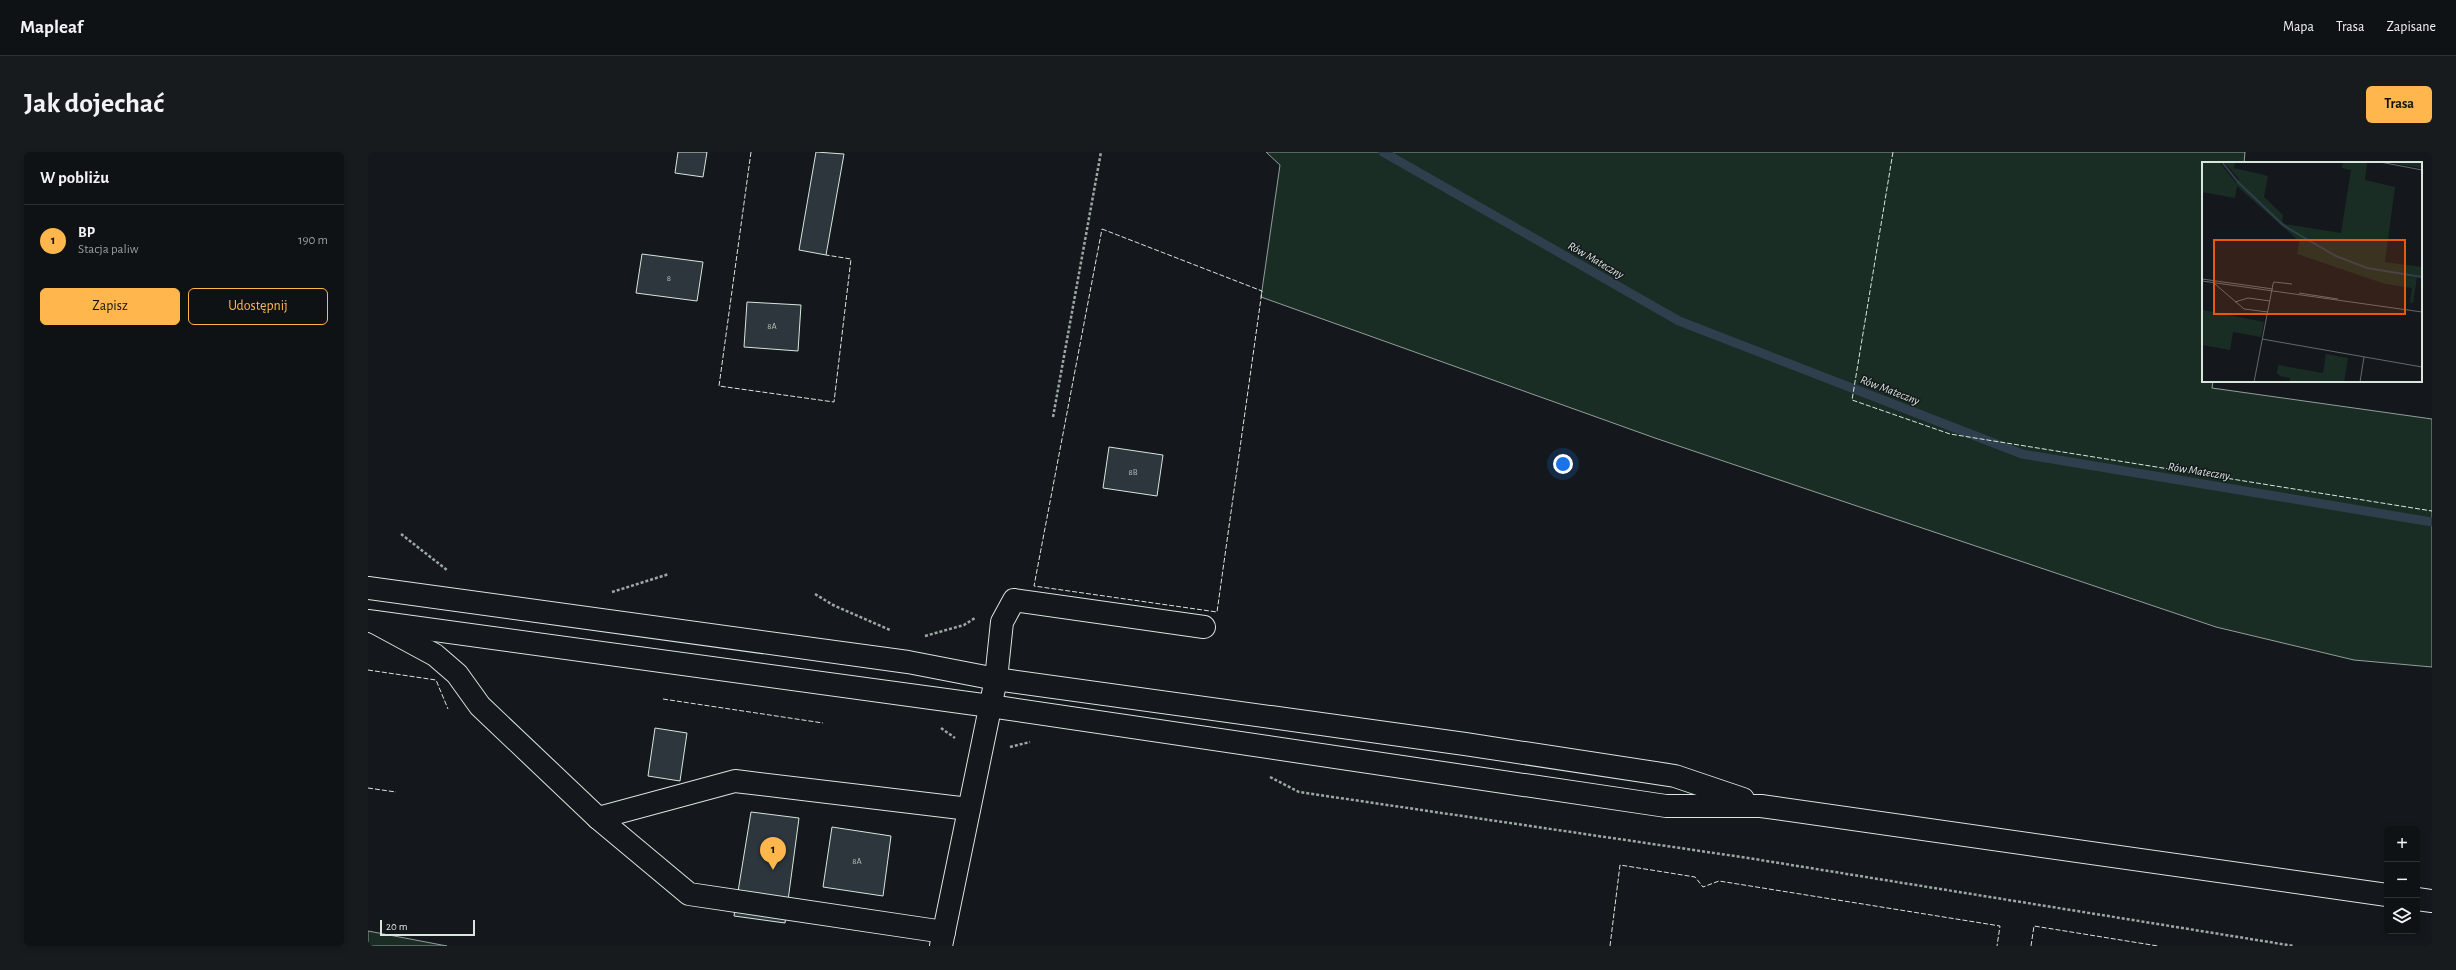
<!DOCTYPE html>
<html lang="pl">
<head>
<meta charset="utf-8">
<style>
  body { margin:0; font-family:"Alegreya Sans",sans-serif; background:#181b1e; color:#f1f3f6 }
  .controls { position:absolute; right:12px; bottom:12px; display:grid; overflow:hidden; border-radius:6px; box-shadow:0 2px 6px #0003 }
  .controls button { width:36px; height:36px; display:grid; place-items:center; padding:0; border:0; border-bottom:1px solid #2f3234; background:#0f1215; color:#f1f3f6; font:20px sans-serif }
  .scale { position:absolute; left:12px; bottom:10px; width:95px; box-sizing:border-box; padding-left:4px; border:2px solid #d8e6dc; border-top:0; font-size:11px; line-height:14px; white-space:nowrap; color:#d8e6dc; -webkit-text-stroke:3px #14181c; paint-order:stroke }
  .you { position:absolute; left:1195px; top:312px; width:14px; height:14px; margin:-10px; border:3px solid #fff; border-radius:50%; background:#1a73e8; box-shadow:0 0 0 6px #1a73e833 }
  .badge { display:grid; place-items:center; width:26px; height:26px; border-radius:50%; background:#ffb74d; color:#111; font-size:13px; font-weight:700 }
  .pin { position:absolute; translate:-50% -33px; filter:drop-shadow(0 1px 2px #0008) }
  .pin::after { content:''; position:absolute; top:21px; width:14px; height:12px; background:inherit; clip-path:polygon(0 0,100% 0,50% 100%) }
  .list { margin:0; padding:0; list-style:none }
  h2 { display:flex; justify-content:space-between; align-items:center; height:52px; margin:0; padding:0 16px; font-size:17px }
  h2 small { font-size:13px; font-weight:400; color:#9b9ea0 }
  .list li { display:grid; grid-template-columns:26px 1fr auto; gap:12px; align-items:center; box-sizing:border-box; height:72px; padding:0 16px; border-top:1px solid #2f3234 }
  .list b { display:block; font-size:15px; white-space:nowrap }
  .list p { margin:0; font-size:13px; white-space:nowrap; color:#9b9ea0 }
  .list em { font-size:13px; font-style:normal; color:#9b9ea0 }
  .actions { display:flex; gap:8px; padding:12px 16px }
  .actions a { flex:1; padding:9px 0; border:1px solid #ffb74d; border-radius:6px; text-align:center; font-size:14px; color:#ffb74d }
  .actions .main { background:#ffb74d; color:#111 }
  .icon { flex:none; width:22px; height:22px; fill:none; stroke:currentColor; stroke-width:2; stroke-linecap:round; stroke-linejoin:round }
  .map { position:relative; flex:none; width:2064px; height:794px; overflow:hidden; border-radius:6px }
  header { display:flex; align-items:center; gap:24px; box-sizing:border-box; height:56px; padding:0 20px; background:#0f1215; border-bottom:1px solid #2f3234 }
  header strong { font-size:19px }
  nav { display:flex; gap:22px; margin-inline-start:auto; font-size:14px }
  .intro { display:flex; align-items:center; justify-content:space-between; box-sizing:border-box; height:96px; padding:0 24px }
  h1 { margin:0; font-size:28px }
  .button { padding:10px 18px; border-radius:6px; background:#ffb74d; color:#111; font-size:14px; font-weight:700 }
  main { display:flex; gap:24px; padding:0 24px }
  aside { flex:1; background:#0f1215; border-radius:6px; box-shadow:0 2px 6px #0003 }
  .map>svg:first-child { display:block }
  .green { fill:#1a2d24; stroke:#939e99 }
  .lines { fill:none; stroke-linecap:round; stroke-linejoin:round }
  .stream { stroke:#2f3f4d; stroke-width:9 }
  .building { fill:#2c363c; stroke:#d8e6dc }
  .minor-casing { stroke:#d8e6dc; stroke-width:24 }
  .major-casing { stroke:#d8e6dc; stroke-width:24 }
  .path { stroke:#9da8a2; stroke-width:2.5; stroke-dasharray:3 2; stroke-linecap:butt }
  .minor { stroke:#14181c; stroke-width:22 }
  .major { stroke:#14181c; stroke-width:22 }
  .fence { stroke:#d8e6dc; stroke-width:1; stroke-dasharray:5 2; stroke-linecap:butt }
  .labels { text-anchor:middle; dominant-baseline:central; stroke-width:3; stroke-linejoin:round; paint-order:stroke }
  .number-label { font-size:9px; fill:#adbab4 }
  .water-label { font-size:12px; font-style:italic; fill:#d8e6dc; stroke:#14181c }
  .inset-river { fill:none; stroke:#2f3f4d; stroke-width:2 }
  .inset-road { fill:none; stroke:#626a69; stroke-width:1 }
  .view { fill:#e8590c; fill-opacity:0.15; stroke:#e8590c; stroke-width:2 }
  .inset-edge { fill:none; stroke:#d8e6dc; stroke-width:2 }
</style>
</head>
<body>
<header>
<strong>Mapleaf</strong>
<nav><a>Mapa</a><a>Trasa</a><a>Zapisane</a></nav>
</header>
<div class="intro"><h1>Jak dojechać</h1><a class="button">Trasa</a></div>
<main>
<aside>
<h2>W pobliżu<small></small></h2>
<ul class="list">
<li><span class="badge">1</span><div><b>BP</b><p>Stacja paliw</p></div><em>190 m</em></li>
</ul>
<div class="actions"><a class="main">Zapisz</a><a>Udostępnij</a></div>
</aside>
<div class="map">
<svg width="2064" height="794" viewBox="0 0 2064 794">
  <rect width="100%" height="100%" fill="#14181c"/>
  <g class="green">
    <path d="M898,0H1877L1876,11H1835V229H1845L1844,236L2064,267V515L1986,508L1848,475L1287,286L893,145L912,13Z"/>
    <path d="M0,779L79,794H0Z"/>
  </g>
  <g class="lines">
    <path class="stream" d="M1015,0L1311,169L1654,302L2064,370"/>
  </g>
  <g class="building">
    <path d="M310,0H339L335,25L307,21Z"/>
    <path d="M448,0L476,2L458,103L431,98Z"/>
    <path d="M274,102L335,110L329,149L268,141Z"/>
    <path d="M379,150L433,153L430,199L376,195Z"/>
    <path d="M741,295L795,303L789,344L735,336Z"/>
    <path d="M287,576L319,581L312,629L280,624Z"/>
    <path d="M383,660L431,666L417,771L366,764Z"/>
    <path d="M464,675L523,684L515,744L455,735Z"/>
  </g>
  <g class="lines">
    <g class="minor-casing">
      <g id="minor">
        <path d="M6,470L67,503L89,522L112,554L230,666L321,742L576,780"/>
        <path d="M230,666L367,629L601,657"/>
        <path d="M573,794L628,527L634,470L646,448L836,475"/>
      </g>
    </g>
    <g class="major-casing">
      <g id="major">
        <path d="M0,436L540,510L628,527L1097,592L1307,624L1375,647"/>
        <path d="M0,469L622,554L1298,654H1393L2019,743"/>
        <path d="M2049,747L2064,749"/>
      </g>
    </g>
    <g class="path">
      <path d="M685,265L733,0"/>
      <path d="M33,382L79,418"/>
      <path d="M244,440L301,422"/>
      <path d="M447,442L465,453L522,478"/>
      <path d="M557,484L596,473L607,466"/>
      <path d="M573,576L587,586"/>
      <path d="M642,595L662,590"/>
      <path d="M902,625L931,640L1380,706L1926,794"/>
    </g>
    <use href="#minor" class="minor"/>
    <use href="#major" class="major"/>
    <g class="fence">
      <path d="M383,0L351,234L466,250L483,107L458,103"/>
      <path d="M1525,0L1484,248L1582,282L2064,359"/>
      <path d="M734,77L894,139L849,460L666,434Z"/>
      <path d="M0,518L68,528L80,557"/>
      <path d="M295,547L455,571"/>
      <path d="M0,636L28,640"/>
      <path d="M1242,794L1252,713L1327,725L1335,735L1351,729L1632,774L1629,794"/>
      <path d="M1663,794L1666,774L1790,794"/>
    </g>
  </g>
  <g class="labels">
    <g class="number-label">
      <text x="301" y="126">8</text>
      <text x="404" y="174">8A</text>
      <text x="765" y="320">8B</text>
      <text x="489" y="709">8A</text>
    </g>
    <g class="water-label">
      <text transform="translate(1228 108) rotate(30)">Rów Mateczny</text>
      <text transform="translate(1522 238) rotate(21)">Rów Mateczny</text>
      <text transform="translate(1831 319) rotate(9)">Rów Mateczny</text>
    </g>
  </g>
  <g transform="translate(1834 10)">
    <rect width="220" height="220" fill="#14181c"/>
    <path d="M0,0H17L34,21L37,17L22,0L33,1L32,6L66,14L62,35L81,53L80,59L83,62L139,71L149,8L140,6L141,0H165L163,18L193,25L183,100L220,105V116L215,115L211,141H208L210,126L183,122L95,92L97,79L35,24L33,36L0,30ZM184,0H220V6ZM1,148L62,160L59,175L31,170L28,188L0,183ZM124,192L146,196L142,220H88V216L78,214L75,211L76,203L121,211Z" fill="#1a2d24"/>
    <path class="inset-river" d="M20,0L36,20L81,63L101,75L134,94L165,106L220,115"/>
    <path class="inset-road" d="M178,0L220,8M0,117L71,127M0,119L220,150M13,122L42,147L66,150M97,131L136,137M33,140L46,136L68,139M60,177L220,205M52,220L71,122L72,120L90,122M158,220L162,195"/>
    <path class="view" d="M12,78H203V152H12Z"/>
    <rect width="220" height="220" class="inset-edge"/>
  </g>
</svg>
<div class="controls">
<button>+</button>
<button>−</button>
<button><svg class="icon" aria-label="layers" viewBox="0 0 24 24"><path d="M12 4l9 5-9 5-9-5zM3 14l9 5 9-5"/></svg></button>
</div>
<div class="scale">20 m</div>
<div class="you"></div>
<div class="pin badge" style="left:405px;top:718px">1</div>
</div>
</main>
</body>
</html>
